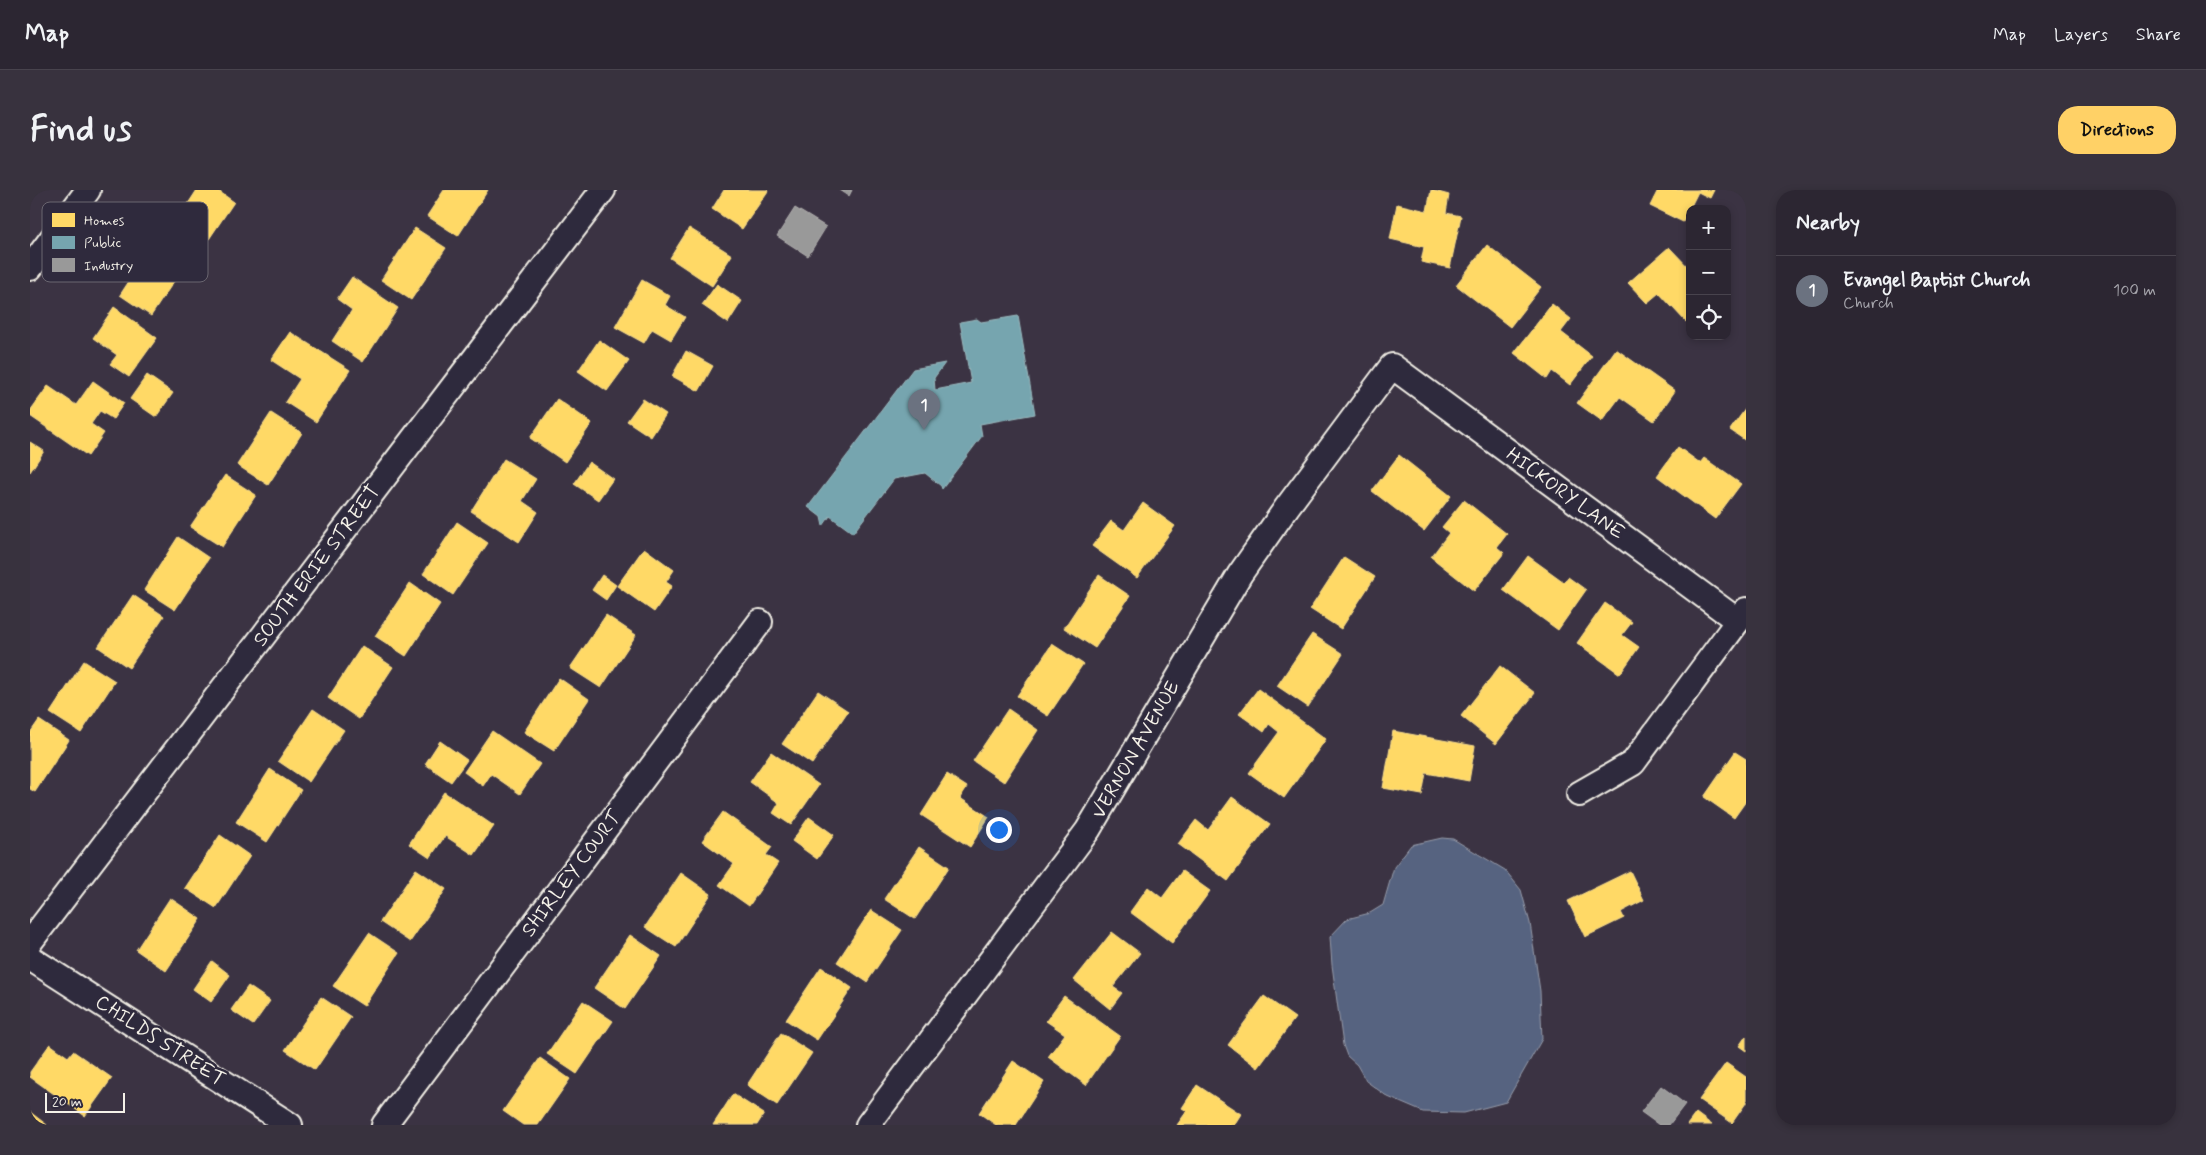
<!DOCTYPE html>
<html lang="en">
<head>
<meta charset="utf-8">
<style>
  body { margin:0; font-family:Mynerve,sans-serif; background:#38323e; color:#f1f3f6 }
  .controls { position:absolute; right:15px; top:15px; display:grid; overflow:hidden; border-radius:10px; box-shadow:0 2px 8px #0003 }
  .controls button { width:45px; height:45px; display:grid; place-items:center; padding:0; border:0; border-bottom:1px solid #48434d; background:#2c2632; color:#f1f3f6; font:25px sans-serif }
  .scale { position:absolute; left:15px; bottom:12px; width:80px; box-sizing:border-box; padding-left:5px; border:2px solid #f4f1e8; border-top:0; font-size:14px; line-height:18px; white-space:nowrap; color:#f4f1e8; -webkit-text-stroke:4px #2f2a3d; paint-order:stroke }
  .you { position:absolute; left:968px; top:639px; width:18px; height:18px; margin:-12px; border:4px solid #fff; border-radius:50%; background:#1a73e8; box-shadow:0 0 0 8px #1a73e833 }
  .badge { display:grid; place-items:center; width:32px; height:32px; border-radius:50%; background:#ffd166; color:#fff; font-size:16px; font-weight:700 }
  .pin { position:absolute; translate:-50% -41px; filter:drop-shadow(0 1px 2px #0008) }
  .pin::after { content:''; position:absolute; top:26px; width:18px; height:15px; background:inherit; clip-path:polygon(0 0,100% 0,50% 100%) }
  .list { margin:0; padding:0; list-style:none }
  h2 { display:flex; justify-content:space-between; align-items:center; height:65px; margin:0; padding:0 20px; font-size:21px }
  h2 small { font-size:16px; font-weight:400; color:#a6a5ac }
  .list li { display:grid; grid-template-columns:32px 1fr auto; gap:15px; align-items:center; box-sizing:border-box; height:70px; padding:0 20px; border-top:1px solid #48434d }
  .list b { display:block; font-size:19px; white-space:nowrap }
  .list p { margin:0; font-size:16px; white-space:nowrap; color:#a6a5ac }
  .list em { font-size:16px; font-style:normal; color:#a6a5ac }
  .icon { flex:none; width:28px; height:28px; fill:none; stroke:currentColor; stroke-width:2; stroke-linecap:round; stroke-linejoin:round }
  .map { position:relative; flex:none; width:1716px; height:935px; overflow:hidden; border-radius:20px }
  header { display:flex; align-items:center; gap:30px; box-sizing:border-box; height:70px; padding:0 25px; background:#2c2632; border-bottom:1px solid #48434d }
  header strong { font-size:24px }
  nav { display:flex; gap:28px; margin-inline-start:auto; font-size:18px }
  .intro { display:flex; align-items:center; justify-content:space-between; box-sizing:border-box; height:120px; padding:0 30px }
  h1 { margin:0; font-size:35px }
  .button { padding:12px 22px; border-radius:20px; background:#ffd166; color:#111; font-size:18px; font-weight:700 }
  main { display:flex; gap:30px; padding:0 30px }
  aside { flex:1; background:#2c2632; border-radius:20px; box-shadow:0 2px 8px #0003 }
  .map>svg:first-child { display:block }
  .water { fill:#576380; stroke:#969caa }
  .homes { fill:#ffd966; stroke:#fce08d }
  .public { fill:#76a5af; stroke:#9cbcc0 }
  .industry { fill:#999; stroke:#b4b3b1 }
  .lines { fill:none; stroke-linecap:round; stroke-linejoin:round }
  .street-casing { stroke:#f4f1e8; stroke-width:28 }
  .street { stroke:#2f2a3d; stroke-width:24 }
  .labels { text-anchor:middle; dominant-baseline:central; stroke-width:5; stroke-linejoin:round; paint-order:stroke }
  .street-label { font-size:20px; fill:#f4f1e8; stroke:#2f2a3d }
  .key { fill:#2f2a3d; stroke:#6a6670; stroke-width:1 }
  .key-label { font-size:14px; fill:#f4f1e8 }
</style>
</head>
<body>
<header>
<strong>Map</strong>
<nav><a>Map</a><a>Layers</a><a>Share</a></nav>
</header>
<div class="intro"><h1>Find us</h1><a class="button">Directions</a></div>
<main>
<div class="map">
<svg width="1716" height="935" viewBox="0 0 1716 935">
  <rect width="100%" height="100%" fill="#3b3343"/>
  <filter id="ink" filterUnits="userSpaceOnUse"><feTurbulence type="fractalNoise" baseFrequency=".02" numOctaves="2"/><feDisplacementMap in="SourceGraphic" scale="10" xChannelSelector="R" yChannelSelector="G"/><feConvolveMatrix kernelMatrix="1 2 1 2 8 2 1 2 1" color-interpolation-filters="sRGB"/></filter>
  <g filter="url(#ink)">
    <path class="water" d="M1412,648L1423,649L1475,680L1491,700L1500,733L1510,801L1512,849L1476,912L1434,923L1393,922L1358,907L1336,891L1327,875L1317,866L1313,855L1302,775L1300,747L1317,729L1340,723L1353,715L1364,677L1381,655Z"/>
    <g class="homes">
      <path d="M167,0H187L204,12L169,64L139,43Z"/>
      <path d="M414,0H458L428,46L397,26Z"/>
      <path d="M694,0H737L738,1L712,39L682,19Z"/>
      <path d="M1401,0L1419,5L1416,23L1431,26L1420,78L1391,72L1394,57L1360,49L1367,14L1397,21Z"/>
      <path d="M1628,0H1684L1680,8L1668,2L1653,32L1620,16Z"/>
      <path d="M385,38L416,58L381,110L351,90Z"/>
      <path d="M659,38L702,65L682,96L640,68Z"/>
      <path d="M124,53L156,73L121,126L90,105Z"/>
      <path d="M1457,55L1511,97L1480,137L1426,95Z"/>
      <path d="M1639,57L1660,79V129L1656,132L1629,103L1617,113L1598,93Z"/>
      <path d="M322,87L368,118L333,172L302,151L322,120L307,109Z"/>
      <path d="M612,90L640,106L635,115L655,127L641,150L622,139L614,153L585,137Z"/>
      <path d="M687,94L712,111L698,133L672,115Z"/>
      <path d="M1522,114L1541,129L1531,142L1562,166L1540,195L1522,181L1517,189L1484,163Z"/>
      <path d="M84,117L127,148L99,187L80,174L87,165L63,148Z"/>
      <path d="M260,142L320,180L286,232L255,212L270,189L241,170Z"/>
      <path d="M569,150L599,171L577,201L548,181Z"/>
      <path d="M1586,159L1645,201L1624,231L1590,207L1572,231L1547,213Z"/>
      <path d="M656,161L683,176L669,201L642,186Z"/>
      <path d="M117,185L143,203L126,227L100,209Z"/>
      <path d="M63,191L94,213L83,229L70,221L61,234L74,243L58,266L0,226V221L18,196L46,215Z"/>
      <path d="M527,209L562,233L535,272L500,248Z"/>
      <path d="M613,209L636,224L621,247L597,231Z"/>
      <path d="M1716,218V251L1700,240Z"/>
      <path d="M241,223L272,243L238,295L207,275Z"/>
      <path d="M0,252L14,261L0,282Z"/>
      <path d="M1648,257L1670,273L1674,268L1711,294L1685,329L1627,286Z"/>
      <path d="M1369,265L1421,306L1394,341L1342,301Z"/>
      <path d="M474,269L506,289L492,311L508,322L489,352L441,321Z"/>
      <path d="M559,272L583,289L568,310L544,294Z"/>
      <path d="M195,285L226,305L192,357L160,337Z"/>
      <path d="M1434,310L1477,344L1467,357L1474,363L1444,401L1401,367L1419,343L1412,337Z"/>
      <path d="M1113,313L1145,336L1107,388L1062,356L1081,331L1094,340Z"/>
      <path d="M427,332L458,353L423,405L393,384Z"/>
      <path d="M148,347L179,368L145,420L114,400Z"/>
      <path d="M614,358L644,380L636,392L642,396L624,422L587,396Z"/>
      <path d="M1498,366L1534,392L1538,387L1556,400L1528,440L1473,400Z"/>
      <path d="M1314,367L1345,387L1311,439L1280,419Z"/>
      <path d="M572,385L586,395L576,410L562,400Z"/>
      <path d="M1069,385L1100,406L1065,458L1034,438Z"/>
      <path d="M380,393L410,414L376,466L345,446Z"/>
      <path d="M103,405L134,426L99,478L68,457Z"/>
      <path d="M1575,413L1602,432L1592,445L1609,457L1590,484L1547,453Z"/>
      <path d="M576,425L606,445L571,498L540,478Z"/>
      <path d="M1282,444L1313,464L1278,517L1247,496Z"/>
      <path d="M1022,454L1053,474L1018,526L987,506Z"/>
      <path d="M332,456L363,477L329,529L298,508Z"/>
      <path d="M54,471L85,491L51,543L20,523Z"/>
      <path d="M1470,476L1505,503L1466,554L1431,526Z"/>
      <path d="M529,488L559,509L524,561L494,542Z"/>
      <path d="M1228,499L1296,549L1254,608L1219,583L1249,542L1239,534L1234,542L1209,524Z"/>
      <path d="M788,501L818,521L782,574L752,554Z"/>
      <path d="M283,519L314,540L279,592L248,571Z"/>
      <path d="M978,519L1008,540L974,592L943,571Z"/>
      <path d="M9,530L39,550L5,602L0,599V543Z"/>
      <path d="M462,541L510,574L490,604L461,584L453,596L434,582Z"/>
      <path d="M1363,541L1445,556L1439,591L1396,583L1392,605L1353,598Z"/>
      <path d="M410,551L437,570L421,592L395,574Z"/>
      <path d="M741,562L789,595L761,635L743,623L749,613L720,592Z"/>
      <path d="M1705,562L1716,569V611L1704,628L1674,607Z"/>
      <path d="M240,579L271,600L237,652L206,632Z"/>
      <path d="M917,584L937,597L930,608L959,627L940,657L891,625Z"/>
      <path d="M414,602L464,636L444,665L415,646L400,668L379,654Z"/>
      <path d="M1202,607L1240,634L1198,691L1148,654L1166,630L1178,640Z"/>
      <path d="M693,622L742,657L736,665L748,673L719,716L689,695L704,674L672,651Z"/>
      <path d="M779,627L804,645L787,669L762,651Z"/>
      <path d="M190,645L220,666L186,718L155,698Z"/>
      <path d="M889,657L919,677L885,729L854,709Z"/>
      <path d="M386,679L416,699L380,752L350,732Z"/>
      <path d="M1152,681L1180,701L1142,753L1100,722L1118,697L1132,708Z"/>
      <path d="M1600,681L1614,710L1591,722L1594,728L1555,747L1538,711Z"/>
      <path d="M651,683L681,704L646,757L615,737Z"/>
      <path d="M140,708L171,729L136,781L106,760Z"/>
      <path d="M841,720L872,740L837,792L807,772Z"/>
      <path d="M1082,742L1110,763L1083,797L1092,803L1080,819L1044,790Z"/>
      <path d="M339,743L369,763L334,816L303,796Z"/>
      <path d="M600,745L631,766L595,819L564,798Z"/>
      <path d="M182,771L200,785L181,812L163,799Z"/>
      <path d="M791,777L822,798L787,850L756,830Z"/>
      <path d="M218,796L240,811L223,835L201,820Z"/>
      <path d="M1034,806L1090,846L1056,895L1018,867L1035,844L1016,831Z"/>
      <path d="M1234,806L1265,828L1228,878L1198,855Z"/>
      <path d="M291,807L321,827L285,880L255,860Z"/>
      <path d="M553,811L583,831L547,884L517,864Z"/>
      <path d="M751,843L782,863L747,915L717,895Z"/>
      <path d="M1716,846V861L1709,856Z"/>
      <path d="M20,854L38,867L43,861L82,888L55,926L0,887V882Z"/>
      <path d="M510,868L540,889L508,935H493L473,921Z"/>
      <path d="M983,871L1014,892L986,935H966L949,923Z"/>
      <path d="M1696,873L1716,887V913L1702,933L1669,910Z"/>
      <path d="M1167,895L1211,924L1204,935H1147L1157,921L1152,918Z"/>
      <path d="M703,904L734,924L727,935H683Z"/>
      <path d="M0,922L17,935H0Z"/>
      <path d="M1666,923L1682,935H1657Z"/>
    </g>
    <path class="public" d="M988,126L1005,224L950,234L952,246L912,299L911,296L895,283L864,289L823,343L800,326L793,336L791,327L778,317L883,179L915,173L904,188L905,200L941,193L930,132L947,129L951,132Z"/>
    <g class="industry">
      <path d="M810,0H822L819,6Z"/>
      <path d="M765,18L796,37L778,66L747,46Z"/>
      <path d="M1631,896L1655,914L1639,935H1629L1611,922Z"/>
    </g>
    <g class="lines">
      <g class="street-casing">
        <g id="street">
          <path d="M0,78L58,0"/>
          <path d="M1549,604L1603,573L1716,420"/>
          <path d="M0,752L573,0"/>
          <path d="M0,768L260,935"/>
          <path d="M354,935L730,432"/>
          <path d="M838,935L1058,640L1210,384L1257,317L1362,176L1708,431"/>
        </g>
      </g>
      <use href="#street" class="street"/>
    </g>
  </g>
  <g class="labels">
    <g class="street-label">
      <text transform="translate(1535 304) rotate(36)">HICKORY LANE</text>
      <text transform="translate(287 376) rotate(-53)">SOUTH ERIE STREET</text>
      <text transform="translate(1106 560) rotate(-60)">VERNON AVENUE</text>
      <text transform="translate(542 684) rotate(-53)">SHIRLEY COURT</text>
      <text transform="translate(130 851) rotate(33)">CHILDS STREET</text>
    </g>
  </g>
  <rect x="12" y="12" width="166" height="80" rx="8" class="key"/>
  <rect x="22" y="23" width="23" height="14" fill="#ffd966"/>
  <rect x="22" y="46" width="23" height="13" fill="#76a5af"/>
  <rect x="22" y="68" width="23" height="14" fill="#999"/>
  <g class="key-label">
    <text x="54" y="35">Homes</text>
    <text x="54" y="57">Public</text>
    <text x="54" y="80">Industry</text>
  </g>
</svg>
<div class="controls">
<button>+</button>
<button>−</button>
<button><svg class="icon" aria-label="locate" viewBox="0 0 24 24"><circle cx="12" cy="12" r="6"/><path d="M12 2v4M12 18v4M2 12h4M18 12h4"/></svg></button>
</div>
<div class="scale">20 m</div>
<div class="you"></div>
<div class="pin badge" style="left:894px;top:240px;background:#6b7280">1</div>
</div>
<aside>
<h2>Nearby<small></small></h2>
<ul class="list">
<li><span class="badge" style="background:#6b7280">1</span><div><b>Evangel Baptist Church</b><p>Church</p></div><em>100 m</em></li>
</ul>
</aside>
</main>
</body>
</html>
